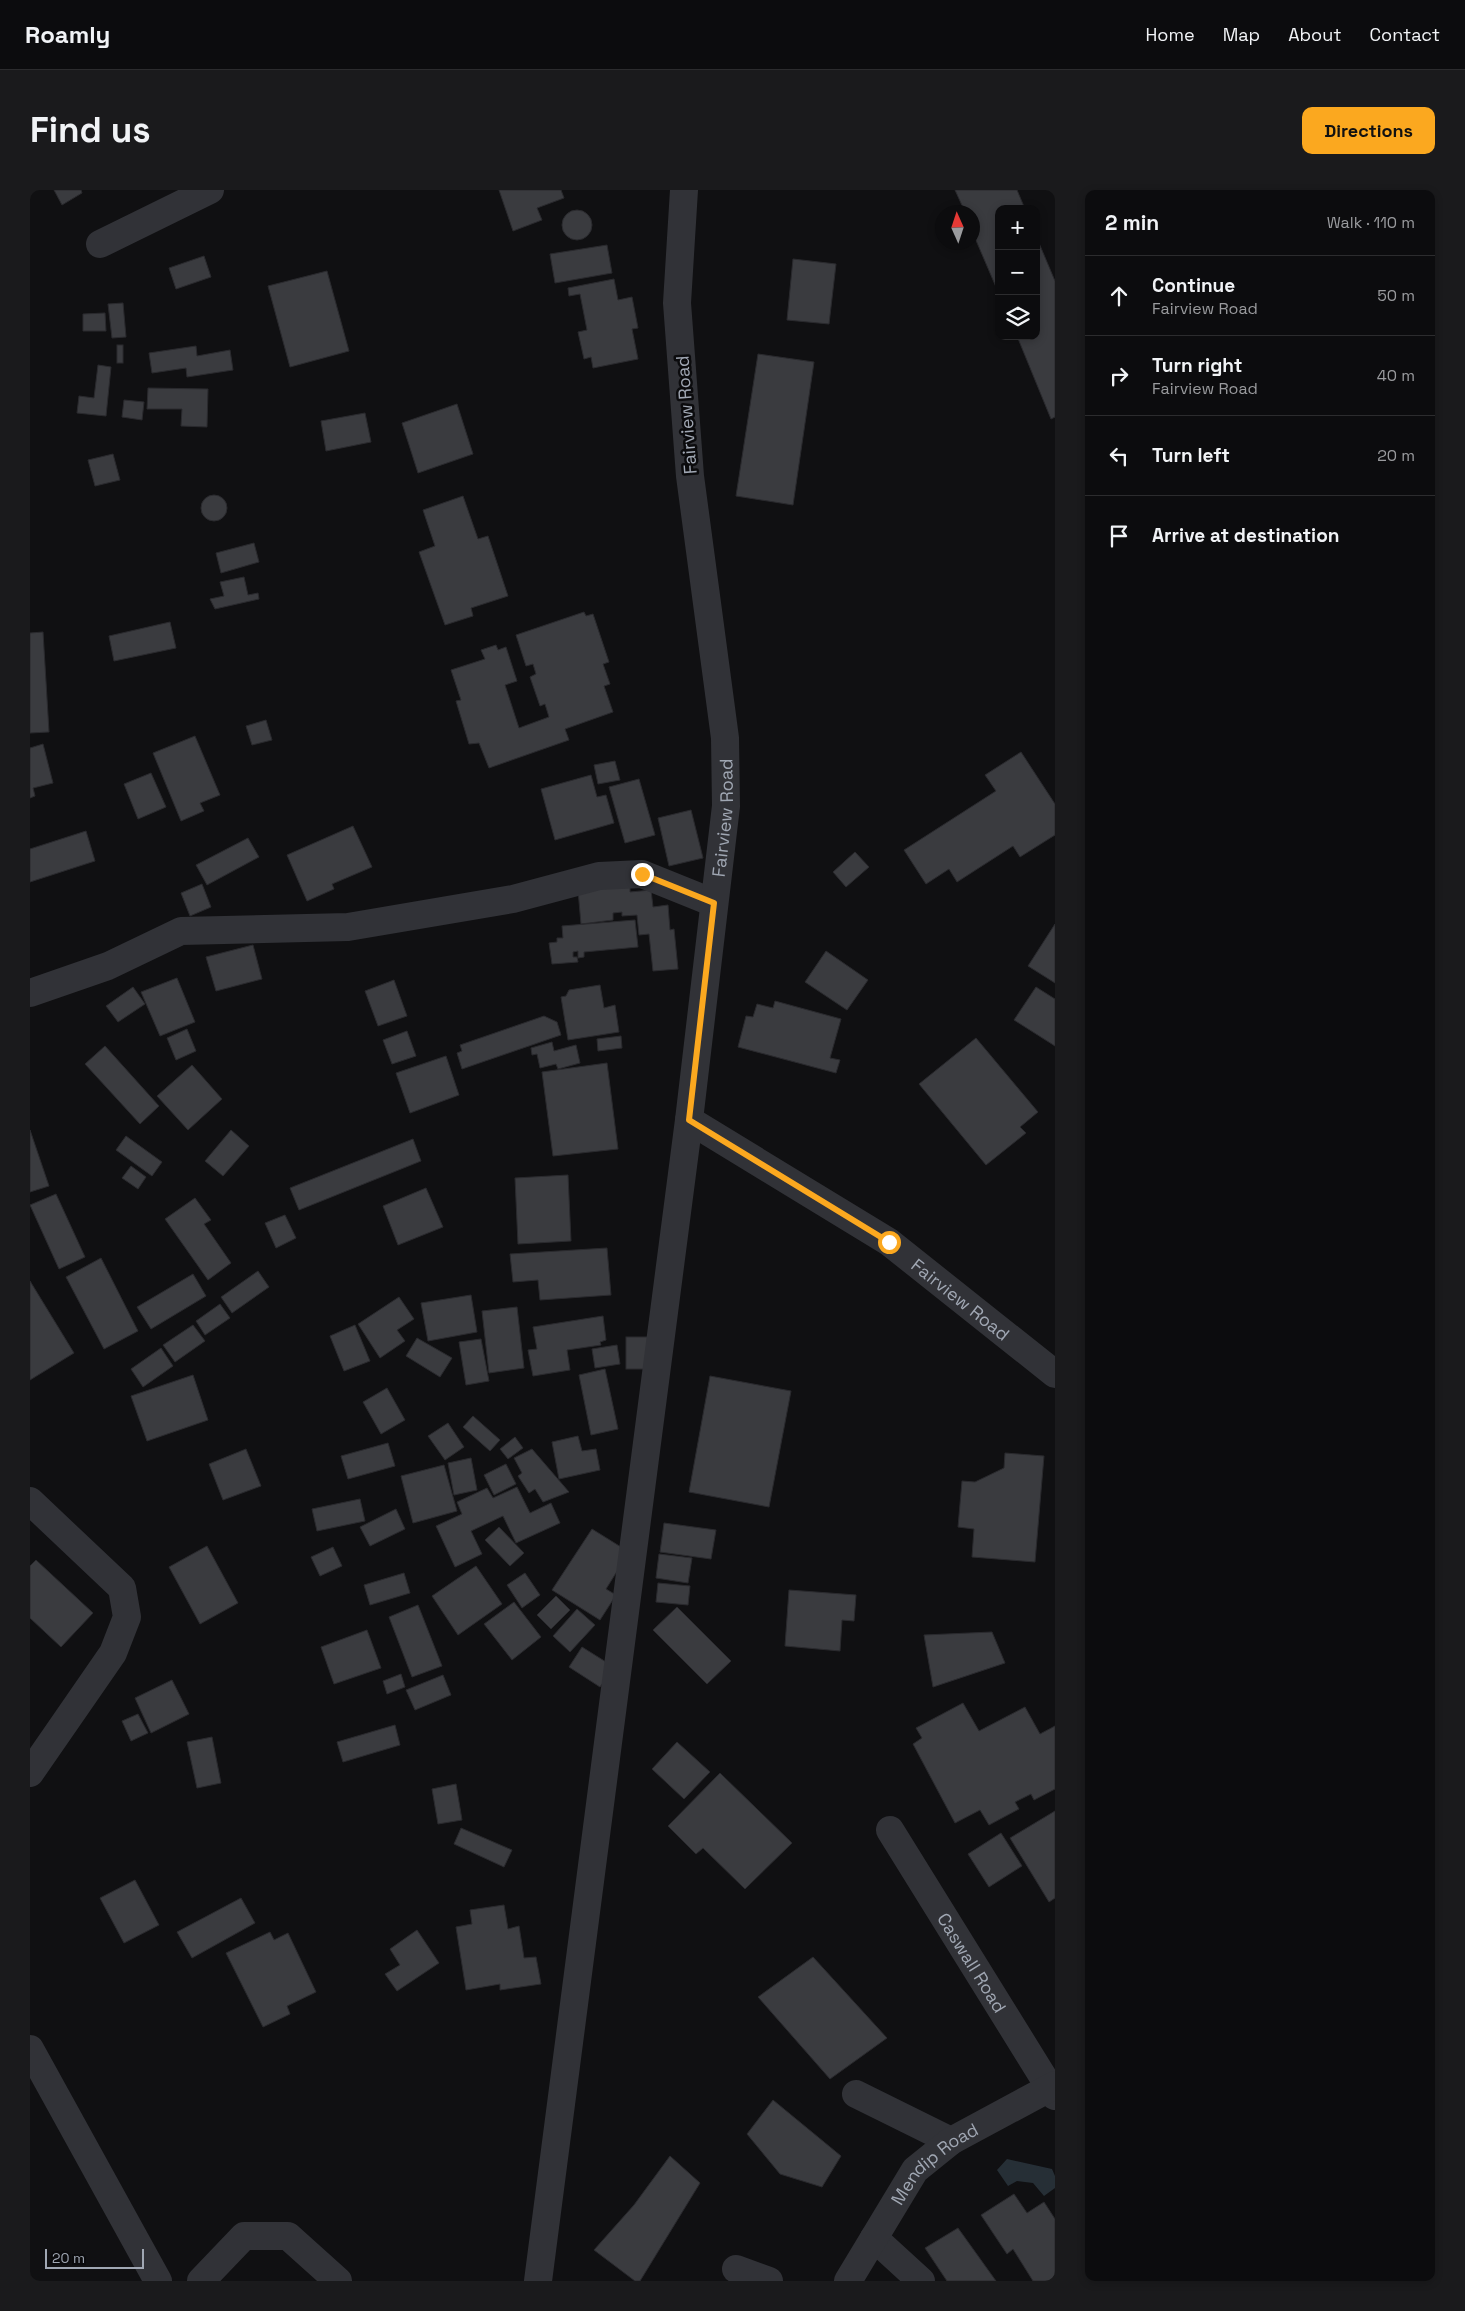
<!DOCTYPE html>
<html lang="en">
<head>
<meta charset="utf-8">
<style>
  body { margin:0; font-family:"Space Grotesk",sans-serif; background:#1a1a1c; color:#f1f3f6 }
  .controls { position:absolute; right:15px; top:15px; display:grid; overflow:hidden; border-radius:10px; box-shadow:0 2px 8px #0003 }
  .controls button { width:45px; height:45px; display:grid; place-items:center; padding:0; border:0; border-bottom:1px solid #2c2c2e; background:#0c0c0e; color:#f1f3f6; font:25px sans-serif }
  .compass { position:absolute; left:905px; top:15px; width:45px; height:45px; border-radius:50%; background:#0c0c0e; box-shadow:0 2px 8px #0003; rotate:357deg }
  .scale { position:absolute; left:15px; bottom:12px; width:99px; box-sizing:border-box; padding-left:5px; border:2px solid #a0a7b3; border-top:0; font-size:14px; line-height:18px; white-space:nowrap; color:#a0a7b3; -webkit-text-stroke:4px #0b0b0d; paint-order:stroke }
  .stop { position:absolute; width:15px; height:15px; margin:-11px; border:4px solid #fba81f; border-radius:50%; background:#fff }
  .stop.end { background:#fba81f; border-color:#fff; box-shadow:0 1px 5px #0008 }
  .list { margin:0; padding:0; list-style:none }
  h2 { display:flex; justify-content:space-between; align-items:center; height:65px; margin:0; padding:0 20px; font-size:21px }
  h2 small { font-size:16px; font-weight:400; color:#9a9b9e }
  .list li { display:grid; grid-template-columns:32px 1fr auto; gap:15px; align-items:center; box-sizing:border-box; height:80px; padding:0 20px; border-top:1px solid #2c2c2e }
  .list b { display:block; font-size:19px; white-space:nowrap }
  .list p { margin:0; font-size:16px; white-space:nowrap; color:#9a9b9e }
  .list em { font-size:16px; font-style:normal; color:#9a9b9e }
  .icon { flex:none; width:28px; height:28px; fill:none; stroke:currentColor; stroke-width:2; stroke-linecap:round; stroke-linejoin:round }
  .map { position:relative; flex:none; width:1025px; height:2091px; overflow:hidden; border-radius:10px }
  header { display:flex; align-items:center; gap:30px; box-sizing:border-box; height:70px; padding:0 25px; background:#0c0c0e; border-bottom:1px solid #2c2c2e }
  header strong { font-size:24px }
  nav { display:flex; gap:28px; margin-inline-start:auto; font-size:18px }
  .intro { display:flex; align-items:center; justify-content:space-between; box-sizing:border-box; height:120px; padding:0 30px }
  h1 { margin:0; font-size:35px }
  .button { padding:12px 22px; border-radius:10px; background:#fba81f; color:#111; font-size:18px; font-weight:700 }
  main { display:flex; gap:30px; padding:0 30px }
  aside { flex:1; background:#0c0c0e; border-radius:10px; box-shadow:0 2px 8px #0003 }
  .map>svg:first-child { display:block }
  .water { fill:#262f36 }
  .building { fill:#3a3b3f; stroke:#2a2a2e }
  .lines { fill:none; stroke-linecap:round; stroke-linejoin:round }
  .street { stroke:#313237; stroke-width:28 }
  .route { stroke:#fba81f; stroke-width:6 }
  .labels { text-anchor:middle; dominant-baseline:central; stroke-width:5; stroke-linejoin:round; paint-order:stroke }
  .street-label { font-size:18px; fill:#a0a7b3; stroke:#0b0b0d }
</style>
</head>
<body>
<header>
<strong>Roamly</strong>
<nav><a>Home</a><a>Map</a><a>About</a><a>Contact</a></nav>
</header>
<div class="intro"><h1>Find us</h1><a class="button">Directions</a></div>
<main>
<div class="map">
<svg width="1025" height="2091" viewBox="0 0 1025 2091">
  <rect width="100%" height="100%" fill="#101012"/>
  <path class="water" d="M977,1969L1022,1979L1025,1986V1998L1014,2006L1003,1993L987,1991L978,1996L967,1980Z"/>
  <g class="building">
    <path d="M24,0H51L52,3L32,15Z"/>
    <path d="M469,0H531L534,8L507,18L512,30L483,41Z"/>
    <path d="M925,0H987L995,19H969V104L942,41V22H935Z"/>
    <circle cx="547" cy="35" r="15"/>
    <path d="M1006,46L1025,91V227L1021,229L987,146H1006Z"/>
    <path d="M577,55L582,83L525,93L520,64Z"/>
    <path d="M174,66L181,87L146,99L139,78Z"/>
    <path d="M763,69L806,74L799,134L757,130Z"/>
    <path d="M297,81L319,161L260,177L238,96Z"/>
    <path d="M584,89L588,110L602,107L608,138L602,139L608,169L563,178L561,167L554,169L548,142L557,140L550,104L539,106L538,98Z"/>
    <path d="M93,113L96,147L82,148L78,114Z"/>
    <path d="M75,123L76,141H53V124Z"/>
    <rect x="87" y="155" width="6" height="18"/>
    <path d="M166,156L167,166L200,160L203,180L157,187L156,178L122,183L119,163Z"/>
    <path d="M728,164L784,172L763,315L706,306Z"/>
    <path d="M68,175L81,177L76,226L47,223L49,206L64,208Z"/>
    <path d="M118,198L178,199L177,237L151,236L152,219H117Z"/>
    <path d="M94,210L114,212L112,230L92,227Z"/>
    <path d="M427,214L443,264L388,283L372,233Z"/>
    <path d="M335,223L341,252L296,261L291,231Z"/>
    <path d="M83,264L90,290L65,296L58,270Z"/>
    <circle cx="184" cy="318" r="13"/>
    <path d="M433,306L448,349L458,346L478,406L441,418L443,426L415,435L389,362L405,356L393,320Z"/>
    <path d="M224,353L229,372L191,383L186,363Z"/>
    <path d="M214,387L218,405L228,403L229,409L185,419L180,409L194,406L190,392Z"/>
    <path d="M554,422L556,426L563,424L579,472L573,474L580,494L574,496L583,522L535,539L539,550L459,578L449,553L439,554L426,511L431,510L421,480L455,469L451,460L466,455L468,460L476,457L487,491L475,495L489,538L519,527L515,514L510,516L500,487L506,484L503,474L496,476L486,445Z"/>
    <path d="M140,432L146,458L84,471L79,446Z"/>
    <path d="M13,442L19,542L0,543V443Z"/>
    <path d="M236,530L242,550L222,555L216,536Z"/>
    <path d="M165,546L190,605L170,613L174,621L151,631L123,563Z"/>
    <path d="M13,554L23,593L3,598L5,606L0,608V558Z"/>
    <path d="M991,562L1025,614V645L990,667L983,656L927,692L919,679L896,694L874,660L966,601L955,585Z"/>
    <path d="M585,571L590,590L568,594L564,575Z"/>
    <path d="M121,583L136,617L108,629L94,594Z"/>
    <path d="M561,585L567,607L576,605L584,633L525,650L511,599Z"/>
    <path d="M609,589L625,645L595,653L579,597Z"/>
    <path d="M661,620L673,668L639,676L628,628Z"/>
    <path d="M323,636L342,677L302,694L304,699L277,711L257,665Z"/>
    <path d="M56,641L65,671L0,692V659Z"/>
    <path d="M218,648L229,667L177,695L166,675Z"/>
    <path d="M825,662L839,677L816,697L803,682Z"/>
    <path d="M172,694L181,717L160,726L151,703Z"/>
    <path d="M600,695V702L621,700L623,717L638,715L640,740L644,739L648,779L623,781L619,744L609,745L607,725L592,726V722L583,723V730L551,734L548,700Z"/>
    <path d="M605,730L608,757L554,762V767L548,768V761L543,762V767H547L548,772L522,774L519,753L527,752V748H533L532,736Z"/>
    <path d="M1025,734V793L998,776Z"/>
    <path d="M223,755L232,789L186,801L176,767Z"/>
    <path d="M796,761L838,790L817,820L775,792Z"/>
    <path d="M147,788L165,832L130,846L111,802Z"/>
    <path d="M364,790L377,826L348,836L335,801Z"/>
    <path d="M570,795L574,818L585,815L589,842L538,850L531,807L536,806L539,800Z"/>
    <path d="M103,797L115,814L88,832L76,816Z"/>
    <path d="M1006,797L1025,809V856L984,830Z"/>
    <path d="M745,811L811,829L800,868L810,870L806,883L708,857L716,826L723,827L727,814L743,818Z"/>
    <path d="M514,826L527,832L531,845L432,879L427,863L432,861L430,855Z"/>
    <path d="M157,839L166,861L146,870L137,848Z"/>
    <path d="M377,841L386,866L362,874L353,850Z"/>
    <path d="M591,846L592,858L568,861L567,849Z"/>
    <path d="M946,848L1008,922L990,937L996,943L956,975L889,894Z"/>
    <path d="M522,852L524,861L546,855L550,873L528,879L526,874L510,878L507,864L502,865L501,858Z"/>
    <path d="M75,856L129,916L110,934L55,874Z"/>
    <path d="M416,866L429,905L380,923L366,883Z"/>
    <path d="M577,873L588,959L523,966L512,882Z"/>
    <path d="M162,875L192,909L158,940L127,906Z"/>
    <path d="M0,940L19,996L0,1002Z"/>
    <path d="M201,940L219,956L193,986L175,971Z"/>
    <path d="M96,946L132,972L122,986L86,960Z"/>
    <path d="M383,949L391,971L269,1020L260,998Z"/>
    <path d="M101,976L116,987L108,999L92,988Z"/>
    <path d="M538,985L541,1051L488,1054L485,988Z"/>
    <path d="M396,998L413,1037L368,1055L353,1016Z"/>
    <path d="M26,1004L55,1067L29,1079L0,1015Z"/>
    <path d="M165,1008L181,1030L174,1034L201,1073L178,1090L135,1029Z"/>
    <path d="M255,1025L266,1048L246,1058L235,1033Z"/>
    <path d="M577,1058L581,1105L510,1110L508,1090L483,1092L480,1064Z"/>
    <path d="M71,1068L108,1141L74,1159L36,1087Z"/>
    <path d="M228,1081L239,1097L202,1123L191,1107Z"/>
    <path d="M163,1084L176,1106L121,1139L107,1117Z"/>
    <path d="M0,1091L44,1163L0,1190Z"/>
    <path d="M441,1105L447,1142L398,1151L391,1113Z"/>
    <path d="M369,1107L384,1129L367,1140L375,1151L350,1168L328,1134Z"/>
    <path d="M190,1114L200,1128L175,1145L166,1131Z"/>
    <path d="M487,1117L494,1178L459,1183L452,1121Z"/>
    <path d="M573,1126L576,1150L570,1152L571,1155L537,1160L540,1180L503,1186L498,1160L507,1159L503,1137Z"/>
    <path d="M163,1135L175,1151L145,1172L133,1155Z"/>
    <path d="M325,1135L340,1171L314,1181L300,1146Z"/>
    <rect x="596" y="1147" width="22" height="32"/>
    <path d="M387,1148L422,1168L410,1187L376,1166Z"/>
    <path d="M451,1149L459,1191L436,1195L429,1152Z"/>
    <path d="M587,1155L590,1174L565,1178L562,1159Z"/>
    <path d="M131,1158L143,1176L113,1197L101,1179Z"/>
    <path d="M575,1179L588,1239L561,1245L549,1185Z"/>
    <path d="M163,1185L178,1230L117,1251L101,1206Z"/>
    <path d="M680,1186L761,1201L739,1317L659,1302Z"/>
    <path d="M357,1198L375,1230L351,1244L333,1212Z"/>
    <path d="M443,1226L470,1250L460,1261L433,1237Z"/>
    <path d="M418,1233L434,1257L415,1270L398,1246Z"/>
    <path d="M548,1246L552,1261L566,1259L570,1280L529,1289L522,1252Z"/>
    <path d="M485,1247L493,1258L478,1269L470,1259Z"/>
    <path d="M358,1253L365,1276L318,1289L311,1266Z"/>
    <path d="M216,1259L231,1296L193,1310L179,1274Z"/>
    <path d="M502,1259L539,1302L513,1312L505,1299L499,1303L488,1286L492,1283L484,1268Z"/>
    <path d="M975,1263L1014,1266L1005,1372L942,1367L944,1339L928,1337L932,1291L945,1292L974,1278Z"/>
    <path d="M441,1268L447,1300L424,1305L418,1273Z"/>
    <path d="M476,1274L486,1294L464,1305L454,1285Z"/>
    <path d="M414,1275L427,1321L383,1333L371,1286Z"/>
    <path d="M487,1297L500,1323L521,1313L530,1333L486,1353L473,1326L441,1341L452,1364L425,1377L406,1336L432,1324L427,1312L457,1298L463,1308Z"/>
    <path d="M330,1309L335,1331L287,1341L282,1319Z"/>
    <path d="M366,1319L375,1339L340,1356L330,1337Z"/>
    <path d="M634,1333L686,1340L681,1369L630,1362Z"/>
    <path d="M469,1337L494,1363L480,1376L455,1350Z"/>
    <path d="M562,1339L599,1362L576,1399L586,1405L570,1430L522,1400Z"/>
    <path d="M177,1356L208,1413L170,1434L139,1377Z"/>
    <path d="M303,1357L312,1376L290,1386L281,1367Z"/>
    <path d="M629,1364L662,1368L658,1393L626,1388Z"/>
    <path d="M6,1370L63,1423L31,1457L0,1428V1376Z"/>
    <path d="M446,1376L472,1414L428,1445L402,1406Z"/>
    <path d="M374,1383L380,1403L340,1415L334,1395Z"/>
    <path d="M495,1383L510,1405L492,1418L477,1395Z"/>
    <path d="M628,1393L660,1396L658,1415L626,1412Z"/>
    <path d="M759,1400L826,1405L824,1431L812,1430L810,1461L755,1456Z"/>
    <path d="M526,1406L540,1420L521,1439L507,1425Z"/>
    <path d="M484,1412L511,1447L482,1470L454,1434Z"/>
    <path d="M388,1415L412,1476L382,1487L359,1427Z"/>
    <path d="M647,1417L701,1471L677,1494L623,1440Z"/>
    <path d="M547,1419L565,1435L540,1462L523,1446Z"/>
    <path d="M337,1440L351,1478L304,1494L291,1457Z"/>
    <path d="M962,1442L975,1473L903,1497L894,1445Z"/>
    <path d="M552,1457L584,1477L570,1497L539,1477Z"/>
    <path d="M371,1484L375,1497L357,1504L353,1491Z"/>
    <path d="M413,1485L421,1505L385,1520L376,1500Z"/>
    <path d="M142,1490L159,1524L121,1543L105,1508Z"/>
    <path d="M933,1513L949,1541L995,1517L1010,1544L1025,1536V1599L1004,1610L1001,1604L985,1612L989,1619L959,1635L950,1620L925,1633L883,1554L892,1548L886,1538Z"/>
    <path d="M108,1524L118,1543L101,1551L92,1531Z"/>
    <path d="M365,1535L370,1555L313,1572L307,1552Z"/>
    <path d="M182,1547L191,1593L167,1598L157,1552Z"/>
    <path d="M647,1552L680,1582L654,1609L622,1579Z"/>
    <path d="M690,1583L762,1653L715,1699L673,1658L666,1664L638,1636Z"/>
    <path d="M426,1594L432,1630L408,1634L402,1599Z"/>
    <path d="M1025,1621V1708L1019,1712L980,1648Z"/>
    <path d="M431,1638L482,1660L474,1677L424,1654Z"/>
    <path d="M971,1643L992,1676L959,1697L938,1664Z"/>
    <path d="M105,1690L129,1735L94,1753L70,1708Z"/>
    <path d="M211,1708L225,1733L162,1768L147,1742Z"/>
    <path d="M474,1715L478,1739L489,1736L494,1768L506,1767L511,1794L470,1800V1794L436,1800L426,1737L442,1734L440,1720Z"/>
    <path d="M387,1740L409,1773L367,1801L355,1784L370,1775L360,1759Z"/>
    <path d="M240,1742L244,1750L258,1743L286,1802L257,1816L260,1824L233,1837L196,1763Z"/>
    <path d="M783,1767L857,1848L800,1889L728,1807Z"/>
    <path d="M743,1910L811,1966L792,1997L750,1984L717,1944Z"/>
    <path d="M640,1966L670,1993L610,2091H605L564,2060L604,2015Z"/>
    <path d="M984,2004L997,2023L1014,2012L1025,2029V2091H1003L983,2059L977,2064L951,2025Z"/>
    <path d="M928,2038L966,2091H917L895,2058Z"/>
  </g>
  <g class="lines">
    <g class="street">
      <path d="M70,54L180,0"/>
      <path d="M0,803L78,776L151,741L318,737L483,709L569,686L612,684L684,713"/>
      <path id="s1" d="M659,930L859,1052L1025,1184"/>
      <path d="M0,1311L92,1398L97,1427L83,1463L0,1583"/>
      <path id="s2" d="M860,1640L1025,1906"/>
      <path d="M0,1859L128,2091"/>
      <path d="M826,1904L921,1951"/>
      <path d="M844,2048L891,2091"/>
      <path d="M706,2079L739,2091"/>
      <path d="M171,2091L214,2046H258L308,2091"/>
      <path id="s3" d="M508,2091L659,930L696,616L695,548L660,286L647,113L654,0"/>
      <path id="s4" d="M818,2091L885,1980L921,1951L1025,1895"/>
    </g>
  </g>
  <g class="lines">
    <path class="route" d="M612,684L684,713L659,930L859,1052"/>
  </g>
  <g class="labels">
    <g class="street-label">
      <text transform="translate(656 225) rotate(-94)">Fairview Road</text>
      <text stroke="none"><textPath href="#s3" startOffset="1475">Fairview Road</textPath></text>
      <text stroke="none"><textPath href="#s1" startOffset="326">Fairview Road</textPath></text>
      <text stroke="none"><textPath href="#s2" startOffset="156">Caswall Road</textPath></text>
      <text stroke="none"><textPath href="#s4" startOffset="148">Mendip Road</textPath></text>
    </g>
  </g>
</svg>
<div class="controls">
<button>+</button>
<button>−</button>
<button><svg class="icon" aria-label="layers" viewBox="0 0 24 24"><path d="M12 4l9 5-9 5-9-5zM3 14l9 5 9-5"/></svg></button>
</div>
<svg class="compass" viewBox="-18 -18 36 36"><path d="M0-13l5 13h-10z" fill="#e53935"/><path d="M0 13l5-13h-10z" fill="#9a9b9e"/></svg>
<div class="scale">20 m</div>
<div class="stop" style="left:859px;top:1052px"></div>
<div class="stop end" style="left:612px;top:684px"></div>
</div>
<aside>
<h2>2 min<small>Walk · 110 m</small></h2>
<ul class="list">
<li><svg class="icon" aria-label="ahead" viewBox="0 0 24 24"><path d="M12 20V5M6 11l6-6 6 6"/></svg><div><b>Continue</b><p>Fairview Road</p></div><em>50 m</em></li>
<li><svg class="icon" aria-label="right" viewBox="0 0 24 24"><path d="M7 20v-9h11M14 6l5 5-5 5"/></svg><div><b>Turn right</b><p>Fairview Road</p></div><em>40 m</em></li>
<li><svg class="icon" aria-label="left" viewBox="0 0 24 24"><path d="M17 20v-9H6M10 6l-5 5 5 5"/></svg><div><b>Turn left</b></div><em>20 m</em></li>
<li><svg class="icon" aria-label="arrive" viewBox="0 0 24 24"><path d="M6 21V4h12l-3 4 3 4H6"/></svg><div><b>Arrive at destination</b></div></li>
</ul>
</aside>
</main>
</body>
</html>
